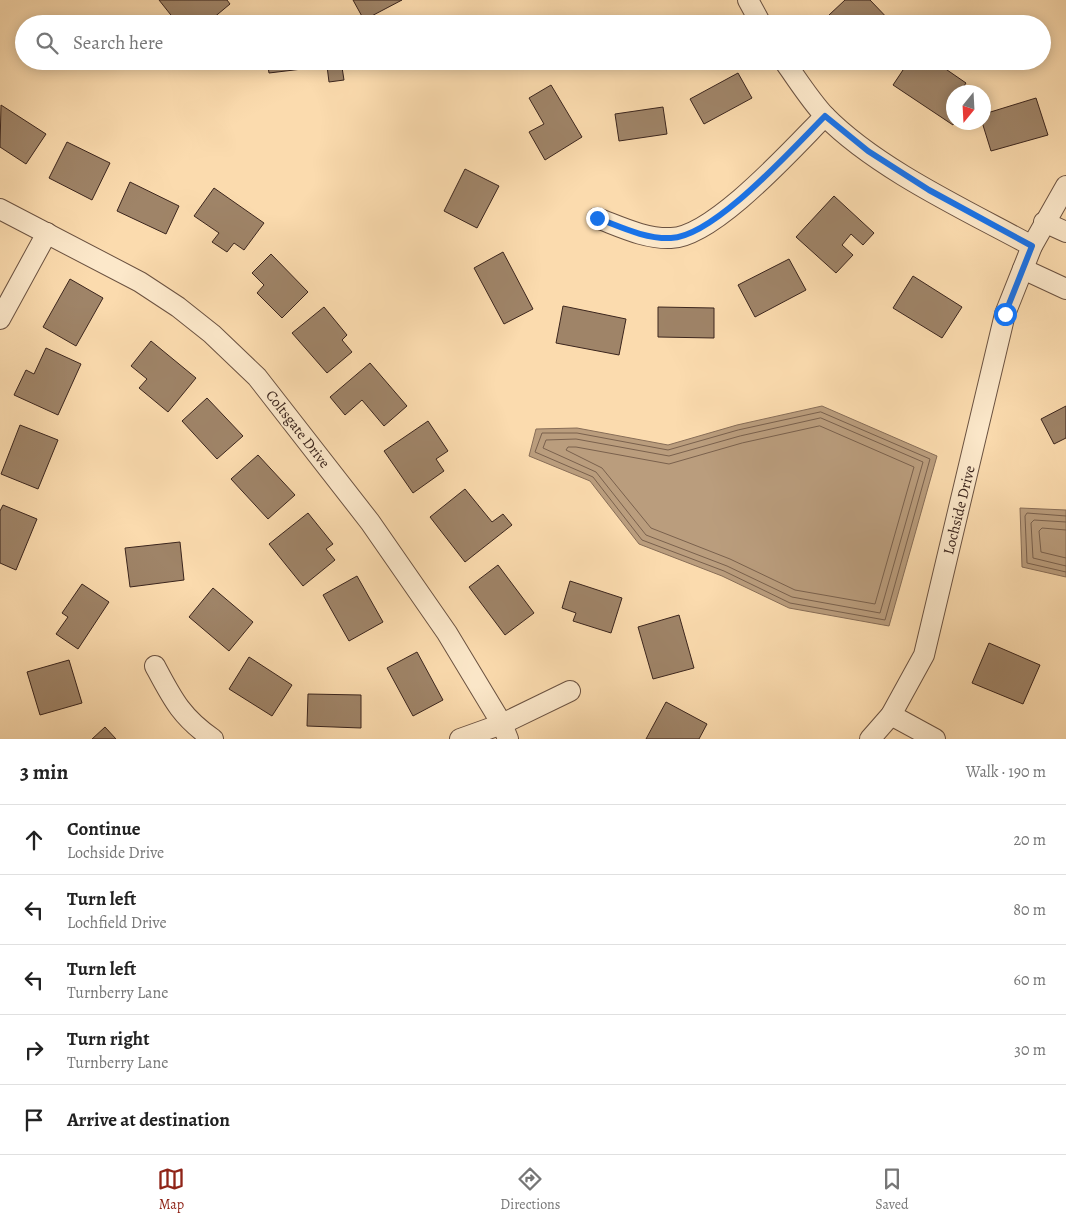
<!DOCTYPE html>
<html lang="en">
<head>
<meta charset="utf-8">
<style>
  body { margin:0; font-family:Alegreya,serif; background:#f6f6f6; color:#222 }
  .compass { position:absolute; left:946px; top:85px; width:45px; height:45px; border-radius:50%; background:#fff; box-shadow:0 2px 12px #0003; rotate:198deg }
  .stop { position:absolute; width:15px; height:15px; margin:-11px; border:4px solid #1a73e8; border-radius:50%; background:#fff }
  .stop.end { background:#1a73e8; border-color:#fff; box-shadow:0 1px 5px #0008 }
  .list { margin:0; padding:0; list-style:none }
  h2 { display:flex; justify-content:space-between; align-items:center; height:65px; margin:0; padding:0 20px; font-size:21px }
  h2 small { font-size:16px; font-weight:400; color:#767676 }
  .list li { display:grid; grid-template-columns:32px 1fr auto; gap:15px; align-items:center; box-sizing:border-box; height:70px; padding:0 20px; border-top:1px solid #e0e0e0 }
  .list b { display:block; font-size:19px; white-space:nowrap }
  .list p { margin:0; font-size:16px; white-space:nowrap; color:#767676 }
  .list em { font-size:16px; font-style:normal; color:#767676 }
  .icon { flex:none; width:28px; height:28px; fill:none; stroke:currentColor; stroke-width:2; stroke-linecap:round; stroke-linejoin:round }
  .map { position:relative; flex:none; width:1066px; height:739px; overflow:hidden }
  .search { position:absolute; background:#fff; box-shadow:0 2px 12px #0003; left:15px; right:15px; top:15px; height:55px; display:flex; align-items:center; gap:12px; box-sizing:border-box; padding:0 18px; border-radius:28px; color:#767676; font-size:19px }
  .sheet { height:415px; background:#fff }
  nav { display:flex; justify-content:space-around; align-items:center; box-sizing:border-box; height:70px; border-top:1px solid #e0e0e0; background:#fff; font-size:14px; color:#767676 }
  nav a { display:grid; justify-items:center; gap:2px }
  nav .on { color:#8f2418 }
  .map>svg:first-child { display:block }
  .water { fill:#ba9d7d; stroke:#876d57 }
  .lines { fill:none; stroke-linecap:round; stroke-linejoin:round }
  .shore { stroke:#7a614d; stroke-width:1 }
  .building { fill:#9f8468; stroke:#3b251d }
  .street-casing { stroke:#6b5241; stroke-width:22 }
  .street { stroke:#fce8ca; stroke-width:20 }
  .route { stroke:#1a73e8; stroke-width:6 }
  .labels { text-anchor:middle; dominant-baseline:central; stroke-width:4; stroke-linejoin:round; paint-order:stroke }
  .street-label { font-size:15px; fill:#3b251d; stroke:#fce8ca }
</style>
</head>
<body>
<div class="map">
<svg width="1066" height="739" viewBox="0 0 1066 739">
  <rect width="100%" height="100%" fill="#fbdbae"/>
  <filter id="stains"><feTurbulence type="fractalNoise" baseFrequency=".004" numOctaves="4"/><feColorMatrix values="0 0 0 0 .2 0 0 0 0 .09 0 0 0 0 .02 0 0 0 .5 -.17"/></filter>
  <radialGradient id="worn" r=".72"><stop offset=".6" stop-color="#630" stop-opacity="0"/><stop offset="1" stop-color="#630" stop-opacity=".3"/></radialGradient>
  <g class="water">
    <path d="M822,406L937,456L889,626L789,608L722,576L639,544L590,481L529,456L536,429L577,428L668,445L737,425Z"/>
    <path d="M1020,508L1066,510V577L1022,567Z"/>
  </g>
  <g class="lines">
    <g class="shore">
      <path d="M821,412L930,459L885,620L790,603L724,571L642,540L593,477L535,452L542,433H577L668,450L738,430Z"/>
      <path d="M821,418L923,462L880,613L792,597L727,566L646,535L596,472L543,448L546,440L576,439L669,456L740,436Z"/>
      <path d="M820,426L914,467L875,604L795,590L730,559L651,528L602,468L566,450L568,447H576L669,464L742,443Z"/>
      <path d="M1066,516L1027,513L1025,516L1027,563L1066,572"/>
      <path d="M1066,522L1034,520L1031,523L1033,558L1066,566"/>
      <path d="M1066,530L1042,528L1039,531L1041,552L1066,558"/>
    </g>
  </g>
  <g class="building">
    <path d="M159,0H227L230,4L206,24H178Z"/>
    <path d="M353,0H402L364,20Z"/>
    <path d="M845,0H870L893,24H837L829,15Z"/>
    <path d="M267,61H341L344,80L329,82L327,66L269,73Z"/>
    <path d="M909,61H934L966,83L960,92H954L955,122L953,125L893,85Z"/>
    <path d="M738,73L752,98L704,124L690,99Z"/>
    <path d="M551,85L582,137L545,160L529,132L544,124L529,98Z"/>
    <path d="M1036,98L1048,135L991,151L982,122L984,114Z"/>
    <path d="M1,105L46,134L26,164L0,147Z"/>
    <path d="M663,107L667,134L619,141L615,114Z"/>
    <path d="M67,142L110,163L92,200L49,178Z"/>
    <path d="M465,169L499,186L477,228L444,211Z"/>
    <path d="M130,182L179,206L166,234L117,211Z"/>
    <path d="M214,188L264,223L244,250L234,243L227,252L212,242L219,233L194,216Z"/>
    <path d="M834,196L874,233L863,245L851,234L842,245L853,255L836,273L796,237Z"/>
    <path d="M503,252L533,309L504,324L474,268Z"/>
    <path d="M271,254L308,292L282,318L257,293L264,285L252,273Z"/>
    <path d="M789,259L806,290L755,317L738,285Z"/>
    <path d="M913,276L962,307L942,338L893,308Z"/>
    <path d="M70,279L103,298L76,346L43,327Z"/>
    <path d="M563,306L626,319L619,355L556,343Z"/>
    <path d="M324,307L347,335L342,340L352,352L327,373L292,333Z"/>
    <path d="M658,307L714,308V338L658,337Z"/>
    <path d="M151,341L196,378L168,412L139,388L147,379L131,366Z"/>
    <path d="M46,348L81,364L58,415L14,395L26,370L34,374Z"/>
    <path d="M370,363L407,406L384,426L362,400L345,415L330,397Z"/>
    <path d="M207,398L243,436L217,459L182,421Z"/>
    <path d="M1066,406V438L1054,444L1041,419Z"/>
    <path d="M428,421L448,451L436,459L444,471L413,493L384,451Z"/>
    <path d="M20,425L58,440L38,489L1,474Z"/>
    <path d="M258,455L295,495L268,519L231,479Z"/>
    <path d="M465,489L492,522L503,514L512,525L465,562L430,517Z"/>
    <path d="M3,505L37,519L16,570L0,563V511Z"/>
    <path d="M308,513L333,544L326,549L335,560L303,586L269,544Z"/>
    <path d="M180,542L184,580L130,587L125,548Z"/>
    <path d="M498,565L534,613L505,635L469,587Z"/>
    <path d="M357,576L383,622L349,641L323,595Z"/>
    <path d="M570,581L622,598L611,633L573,621L576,613L562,608Z"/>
    <path d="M82,584L109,602L78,649L56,634L68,617L62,613Z"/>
    <path d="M213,588L253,622L229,651L189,617Z"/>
    <path d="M679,615L694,668L653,679L638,627Z"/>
    <path d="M989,643L1040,665L1023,704L972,683Z"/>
    <path d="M417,652L443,700L413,716L387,668Z"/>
    <path d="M249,657L292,685L272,716L229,689Z"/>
    <path d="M69,660L82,703L40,715L27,672Z"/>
    <path d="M308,694L361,695V728L307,726Z"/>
    <path d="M666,702L707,724L699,739H646Z"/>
    <path d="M105,727L116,739H92Z"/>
  </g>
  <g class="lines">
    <g class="street-casing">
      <g id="street">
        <path d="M748,0L761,24"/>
        <path d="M784,61C797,79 810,100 825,116C877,169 966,210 1032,246"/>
        <path d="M0,209L140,282L178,307L212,334L257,377L370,522L447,633L502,724L508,739"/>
        <path d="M597,218C621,227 645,239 671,238C714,237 794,147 825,116"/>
        <path d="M1044,222L1066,232"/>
        <path d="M1023,269L1066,289"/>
        <path d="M0,319L47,233"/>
        <path d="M155,666C172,698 181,717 213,739"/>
        <path d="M891,715L935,739"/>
        <path d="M460,739L502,724L570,691"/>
        <path d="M870,739L891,715L924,655L1005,314L1032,246L1066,186"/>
      </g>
    </g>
    <use href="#street" class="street"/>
  </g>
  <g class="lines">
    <path class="route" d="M597,218C621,227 645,239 671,238C714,237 794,147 825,116L868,151L929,190L1032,246L1005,314"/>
  </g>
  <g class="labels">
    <g class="street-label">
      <text transform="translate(298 429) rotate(52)">Coltsgate Drive</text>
      <text transform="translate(959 510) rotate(-76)">Lochside Drive</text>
    </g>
  </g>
  <rect width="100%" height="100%" filter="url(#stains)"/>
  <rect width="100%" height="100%" fill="url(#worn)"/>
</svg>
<svg class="compass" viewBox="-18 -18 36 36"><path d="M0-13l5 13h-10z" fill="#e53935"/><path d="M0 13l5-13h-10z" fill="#767676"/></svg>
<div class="stop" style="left:1005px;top:314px"></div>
<div class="stop end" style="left:597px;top:218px"></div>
<div class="search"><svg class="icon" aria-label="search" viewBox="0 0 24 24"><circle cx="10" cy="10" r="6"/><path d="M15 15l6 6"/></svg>Search here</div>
</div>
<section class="sheet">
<h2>3 min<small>Walk · 190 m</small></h2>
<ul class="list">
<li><svg class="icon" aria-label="ahead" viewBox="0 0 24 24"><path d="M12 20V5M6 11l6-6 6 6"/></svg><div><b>Continue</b><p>Lochside Drive</p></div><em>20 m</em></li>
<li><svg class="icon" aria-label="left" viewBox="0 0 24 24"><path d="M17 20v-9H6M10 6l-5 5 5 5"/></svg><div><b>Turn left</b><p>Lochfield Drive</p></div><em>80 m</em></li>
<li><svg class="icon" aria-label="left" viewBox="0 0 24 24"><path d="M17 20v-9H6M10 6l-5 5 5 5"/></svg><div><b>Turn left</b><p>Turnberry Lane</p></div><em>60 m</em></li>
<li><svg class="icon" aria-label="right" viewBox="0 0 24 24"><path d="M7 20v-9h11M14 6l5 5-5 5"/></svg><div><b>Turn right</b><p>Turnberry Lane</p></div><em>30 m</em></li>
<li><svg class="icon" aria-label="arrive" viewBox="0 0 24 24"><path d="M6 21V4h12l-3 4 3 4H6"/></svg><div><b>Arrive at destination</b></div></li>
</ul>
</section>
<nav>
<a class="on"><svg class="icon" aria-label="map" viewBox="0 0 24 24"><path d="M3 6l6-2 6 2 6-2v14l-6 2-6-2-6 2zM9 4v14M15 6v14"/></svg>Map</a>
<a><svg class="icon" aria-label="directions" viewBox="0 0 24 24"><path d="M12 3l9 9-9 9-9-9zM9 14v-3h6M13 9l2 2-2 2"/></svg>Directions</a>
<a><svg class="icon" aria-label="saved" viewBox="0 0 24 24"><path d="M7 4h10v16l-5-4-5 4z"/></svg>Saved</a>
</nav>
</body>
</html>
